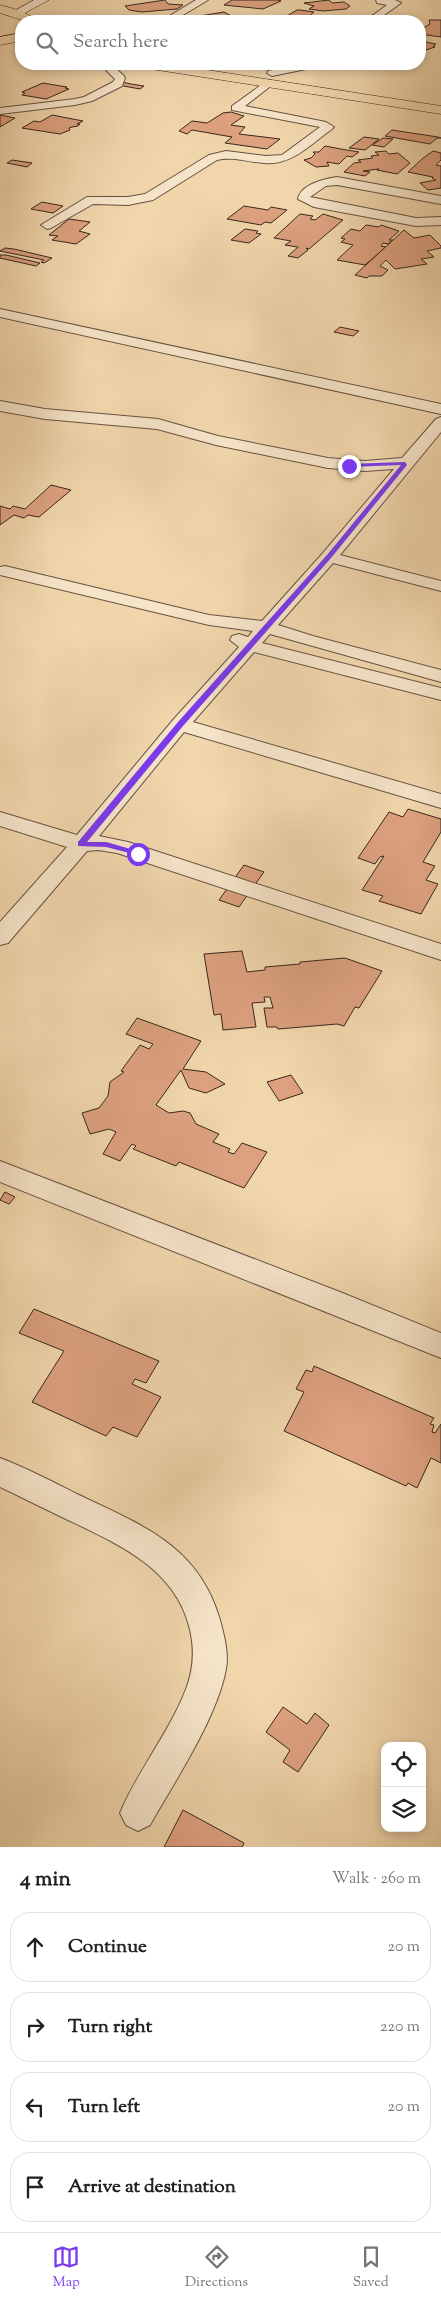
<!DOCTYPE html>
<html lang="en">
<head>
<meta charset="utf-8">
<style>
  body { margin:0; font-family:"Sorts Mill Goudy",serif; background:#f2f2f2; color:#202124 }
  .controls { position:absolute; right:15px; bottom:15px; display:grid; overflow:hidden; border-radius:10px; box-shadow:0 2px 8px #0003 }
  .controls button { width:45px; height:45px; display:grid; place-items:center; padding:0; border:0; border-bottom:1px solid #e0e0e0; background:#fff; color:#202124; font:25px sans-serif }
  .stop { position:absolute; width:15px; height:15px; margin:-11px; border:4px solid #7c3aed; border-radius:50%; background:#fff }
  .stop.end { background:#7c3aed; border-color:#fff; box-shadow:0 1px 5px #0008 }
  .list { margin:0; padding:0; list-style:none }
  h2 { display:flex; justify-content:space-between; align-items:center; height:65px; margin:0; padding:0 20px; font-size:21px }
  h2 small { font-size:16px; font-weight:400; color:#757577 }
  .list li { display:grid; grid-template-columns:32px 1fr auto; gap:15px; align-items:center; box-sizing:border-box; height:70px; margin:0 10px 10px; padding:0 10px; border:1px solid #e0e0e0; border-radius:20px }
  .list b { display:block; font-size:19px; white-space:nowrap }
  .list em { font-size:16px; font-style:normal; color:#757577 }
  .icon { flex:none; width:28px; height:28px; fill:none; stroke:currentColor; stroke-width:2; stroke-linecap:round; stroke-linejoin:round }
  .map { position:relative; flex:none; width:441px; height:1847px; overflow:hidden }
  .search { position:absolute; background:#fff; box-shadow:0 2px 8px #0003; left:15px; right:15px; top:15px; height:55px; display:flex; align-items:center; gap:12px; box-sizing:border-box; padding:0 18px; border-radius:20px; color:#757577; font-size:19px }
  .sheet { height:385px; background:#fff }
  nav { display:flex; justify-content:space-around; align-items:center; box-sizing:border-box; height:70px; border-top:1px solid #e0e0e0; background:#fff; font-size:14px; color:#757577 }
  nav a { display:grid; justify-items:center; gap:2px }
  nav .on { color:#7c3aed }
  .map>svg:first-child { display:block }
  .building { fill:#dda17f; stroke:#39261e }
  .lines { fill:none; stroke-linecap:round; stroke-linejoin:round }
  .street-casing { stroke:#675242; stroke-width:2 }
  .secondary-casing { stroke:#39261e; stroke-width:1 }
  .primary-casing { stroke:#39261e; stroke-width:1 }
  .street { fill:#f6e4c9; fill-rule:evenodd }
  .secondary { fill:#f6e4c9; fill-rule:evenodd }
  .primary { fill:#f1d6ac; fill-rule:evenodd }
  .route { fill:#7c3aed }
</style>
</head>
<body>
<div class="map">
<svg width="441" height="1847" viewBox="0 0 441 1847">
  <rect width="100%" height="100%" fill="#f1d6ac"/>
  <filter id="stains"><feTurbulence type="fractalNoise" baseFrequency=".004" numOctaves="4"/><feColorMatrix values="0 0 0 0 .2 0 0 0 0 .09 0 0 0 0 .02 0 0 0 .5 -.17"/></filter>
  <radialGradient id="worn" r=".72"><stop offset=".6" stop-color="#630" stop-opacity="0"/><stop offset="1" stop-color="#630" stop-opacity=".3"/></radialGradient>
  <g class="building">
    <path d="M165,0L168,4L183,5L177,9L142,12L129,10L125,6Z"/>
    <path d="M232,0H278L281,1L263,9L224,5Z"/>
    <path d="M329,0L332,3L344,2L350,6L346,9L323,11L309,9L314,6L304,3Z"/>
    <path d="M297,10H300L314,12L306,19L287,16Z"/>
    <path d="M224,12L240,21H196L193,19L197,18L194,17Z"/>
    <path d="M429,20H441V37L420,34V30L430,24Z"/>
    <path d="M420,41L436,44L433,46L435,47L420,52Z"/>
    <path d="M122,82L131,84L144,86L140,89L118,85Z"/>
    <path d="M43,83L67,87L65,88L69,89L46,99L22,95L25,93L22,92Z"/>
    <path d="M231,112L244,116L231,125L245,127L239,134L280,139L267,149L225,143L232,137L192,130L187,134L179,131L192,121L207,123L223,113Z"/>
    <path d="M0,115L15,118L0,127Z"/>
    <path d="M52,115L83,121L77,124H80L78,126L72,127L69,128L70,130L60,134L22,128L34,121L40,122Z"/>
    <path d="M392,130L438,137L441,138H437L430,144L385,136Z"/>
    <path d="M364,137L379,139L365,150L349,148Z"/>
    <path d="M383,138L393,139L384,147L372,145Z"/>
    <path d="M325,146L341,149L359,152L352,157L347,156L339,164L327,162L329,166L316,167L304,160L311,158L315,154L313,152H319Z"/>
    <path d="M386,151L389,154L398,153L410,163L397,174L377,170L379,169L363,171L370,172L365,176L344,172L354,163L361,162L358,160L373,158L371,156L379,155L375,152Z"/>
    <path d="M433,151L441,153V160L436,165L441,166V188L428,190L420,183L436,180L432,178L433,177L408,172L422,159Z"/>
    <path d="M12,160L32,163L27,167L7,163Z"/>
    <path d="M42,202L63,206L53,213L31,209Z"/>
    <path d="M244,206L268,210L271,207L287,210L271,223L265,222L261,225L227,219Z"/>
    <path d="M300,214L313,216L310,219L315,220L323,214L343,220L309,249L306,248L308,250L298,258L288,256L298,247L285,245L291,241L274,238Z"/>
    <path d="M69,219L90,222L79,231L90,234L76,244L52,240L58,236L49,235Z"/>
    <path d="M366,225L379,227L381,225L399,231L389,240H393L388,244L383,243L381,246L386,247L365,265L337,260L353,245L341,242L345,239L341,238L351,229L360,231Z"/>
    <path d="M245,229L258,231L256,233L261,234L249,243L231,240Z"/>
    <path d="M404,230L414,238L430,235L441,246V248L427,251L434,257L421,259L427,264L395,269L386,260L380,266L388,270L382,276H369L367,278L355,275Z"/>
    <path d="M5,248L14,249L52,258L44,263L41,262L44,260L0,251Z"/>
    <path d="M0,255H6L40,263L36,266L0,258Z"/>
    <path d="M340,327L359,331L353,336L334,332Z"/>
    <path d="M51,485L71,490L39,517L28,515L24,518L14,515L0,525V506L10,509L13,506L25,509Z"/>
    <path d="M408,809L441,819V832L423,862L435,866L426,880L438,884L421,914L379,901L383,896L362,890L384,856L380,857L375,864L358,858L389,812L403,817Z"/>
    <path d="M244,865L264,872L239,907L219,900Z"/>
    <path d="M242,951L247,972L265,970V967L300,964V962L345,958L382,971L359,1008L355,1007L344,1026L337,1024L278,1029L277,1027H267L264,1008H273L270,997H264L265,1002L252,1003L256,1027L223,1030L221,1014L214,1015L204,954Z"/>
    <path d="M137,1018L201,1041L183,1069L206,1072L225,1084L206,1093L189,1088L181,1070L156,1105L169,1113L183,1111L190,1113L196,1124L219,1134L213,1142L230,1149L228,1152L234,1154L242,1143L267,1152L244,1188L179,1162L176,1166L133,1149L136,1146L132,1144L120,1161L103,1154L116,1132L109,1129L90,1134L82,1113L99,1108L108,1096L110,1082L124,1072L121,1071L140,1045L149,1049L153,1044L126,1034Z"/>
    <path d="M291,1075L303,1093L279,1101L267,1082Z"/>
    <path d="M5,1192L15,1197L9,1204L0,1200Z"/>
    <path d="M34,1309L159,1361L146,1383L135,1379L132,1384L161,1397L137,1437L113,1427L106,1436L32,1402L64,1351L19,1333Z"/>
    <path d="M314,1366L434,1418L430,1424L434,1425L432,1432L435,1433L441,1424V1463L431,1458L417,1488L408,1483L406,1486L284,1431L304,1392L296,1389L306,1370L312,1372Z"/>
    <path d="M283,1707L307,1724L315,1713L329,1725L298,1772L283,1762L290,1750L266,1732Z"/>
    <path d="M183,1810L244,1843L242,1847H164Z"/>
  </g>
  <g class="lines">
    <g class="street-casing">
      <g id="street">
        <path d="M196,0H208L173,21H161Z"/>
        <path d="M376,0H395L401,3L376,21H365L387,5L377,3Z"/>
        <path d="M100,64H111L124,76L125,78L122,86L92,101L75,105L0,114V108L75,99L84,97L113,82L115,79Z"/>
        <path d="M300,64H312L306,69L272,76L267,73L268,71Z"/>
        <path d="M268,80L272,81V85L245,106L326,122L334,127L332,129C311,144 291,166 264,163C248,162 232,156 217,160L153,200L128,205L93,204L51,228L47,229L41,225L87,197H128L145,194L209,155L226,151L266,156L282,155L320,127L232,110V106Z"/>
        <path d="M337,177L441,196V204L337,185L326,186L310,197L416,218L441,217V225L416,226L314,207L298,199C301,184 324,179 337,177Z"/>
        <path d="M0,309L441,404V414L0,317Z"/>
        <path d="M0,401L45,409L158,419L218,436L328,458L365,461L402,458L436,419L441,417V432L340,555L441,581V591L333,563L278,625L313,636L441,670V682L270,634L262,643L441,688V700L254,652L193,722L441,794V808L184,732L99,836L128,842L441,944V960L117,853L98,850L87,851L8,943L0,945V922L67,847L0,826V812L77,835L173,720L239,647L230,640L232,636L239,634L248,637L253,631L209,625L0,575V567L5,566L209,615L262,621L323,553L394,469L365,471L328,468L216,445L157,429L45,419L0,411Z"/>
        <path d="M0,1161L340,1292L441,1333V1358L0,1182Z"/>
        <path d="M0,1458C27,1468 53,1482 79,1495C142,1525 199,1546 220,1620C224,1635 229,1653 226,1669C217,1718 175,1781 150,1825L138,1831L126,1825L120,1813C138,1770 169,1733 186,1689C194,1668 195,1648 189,1626C174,1568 118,1544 68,1520C45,1509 23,1498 0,1487Z"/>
      </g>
    </g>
    <g class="secondary-casing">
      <path id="secondary" d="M34,0H49L21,15H13L11,13Z"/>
    </g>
    <g class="primary-casing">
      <g id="primary">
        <path d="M0,5L21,11L40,21H25L0,13Z"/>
        <path d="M21,33V41L0,45V37Z"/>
        <path d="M139,64H168L441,106V114L145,68Z"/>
      </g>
    </g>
    <use href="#street" class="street"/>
    <use href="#secondary" class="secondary"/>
    <use href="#primary" class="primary"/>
  </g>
  <path class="route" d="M405,462L407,465L331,558L183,726L87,842H106L141,852V856L106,847L78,846V842L178,722L327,555L401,465L349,467L347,464Z"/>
  <rect width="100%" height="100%" filter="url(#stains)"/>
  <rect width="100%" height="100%" fill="url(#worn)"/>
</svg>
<div class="controls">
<button><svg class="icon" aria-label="locate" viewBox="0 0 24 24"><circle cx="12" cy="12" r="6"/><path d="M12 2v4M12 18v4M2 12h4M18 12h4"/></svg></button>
<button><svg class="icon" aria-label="layers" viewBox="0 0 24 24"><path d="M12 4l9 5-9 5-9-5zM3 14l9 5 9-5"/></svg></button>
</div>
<div class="stop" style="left:138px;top:854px"></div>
<div class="stop end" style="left:349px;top:466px"></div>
<div class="search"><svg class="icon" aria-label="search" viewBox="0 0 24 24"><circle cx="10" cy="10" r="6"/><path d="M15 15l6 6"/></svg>Search here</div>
</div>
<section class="sheet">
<h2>4 min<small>Walk · 260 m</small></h2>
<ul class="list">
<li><svg class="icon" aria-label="ahead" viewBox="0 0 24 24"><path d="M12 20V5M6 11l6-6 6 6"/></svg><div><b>Continue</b></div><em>20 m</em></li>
<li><svg class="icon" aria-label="right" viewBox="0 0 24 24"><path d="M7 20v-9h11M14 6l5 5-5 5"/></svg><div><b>Turn right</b></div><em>220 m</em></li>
<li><svg class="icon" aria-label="left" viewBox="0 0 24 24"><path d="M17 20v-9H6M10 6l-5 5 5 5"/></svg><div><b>Turn left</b></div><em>20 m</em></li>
<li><svg class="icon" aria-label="arrive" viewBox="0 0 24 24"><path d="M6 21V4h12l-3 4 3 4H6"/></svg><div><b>Arrive at destination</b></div></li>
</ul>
</section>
<nav>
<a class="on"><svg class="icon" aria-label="map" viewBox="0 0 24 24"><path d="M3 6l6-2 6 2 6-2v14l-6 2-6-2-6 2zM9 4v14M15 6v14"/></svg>Map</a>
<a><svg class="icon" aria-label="directions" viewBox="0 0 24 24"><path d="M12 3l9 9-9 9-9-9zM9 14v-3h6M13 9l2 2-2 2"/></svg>Directions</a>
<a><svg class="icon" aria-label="saved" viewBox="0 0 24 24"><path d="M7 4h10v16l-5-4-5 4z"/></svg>Saved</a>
</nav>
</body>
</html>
